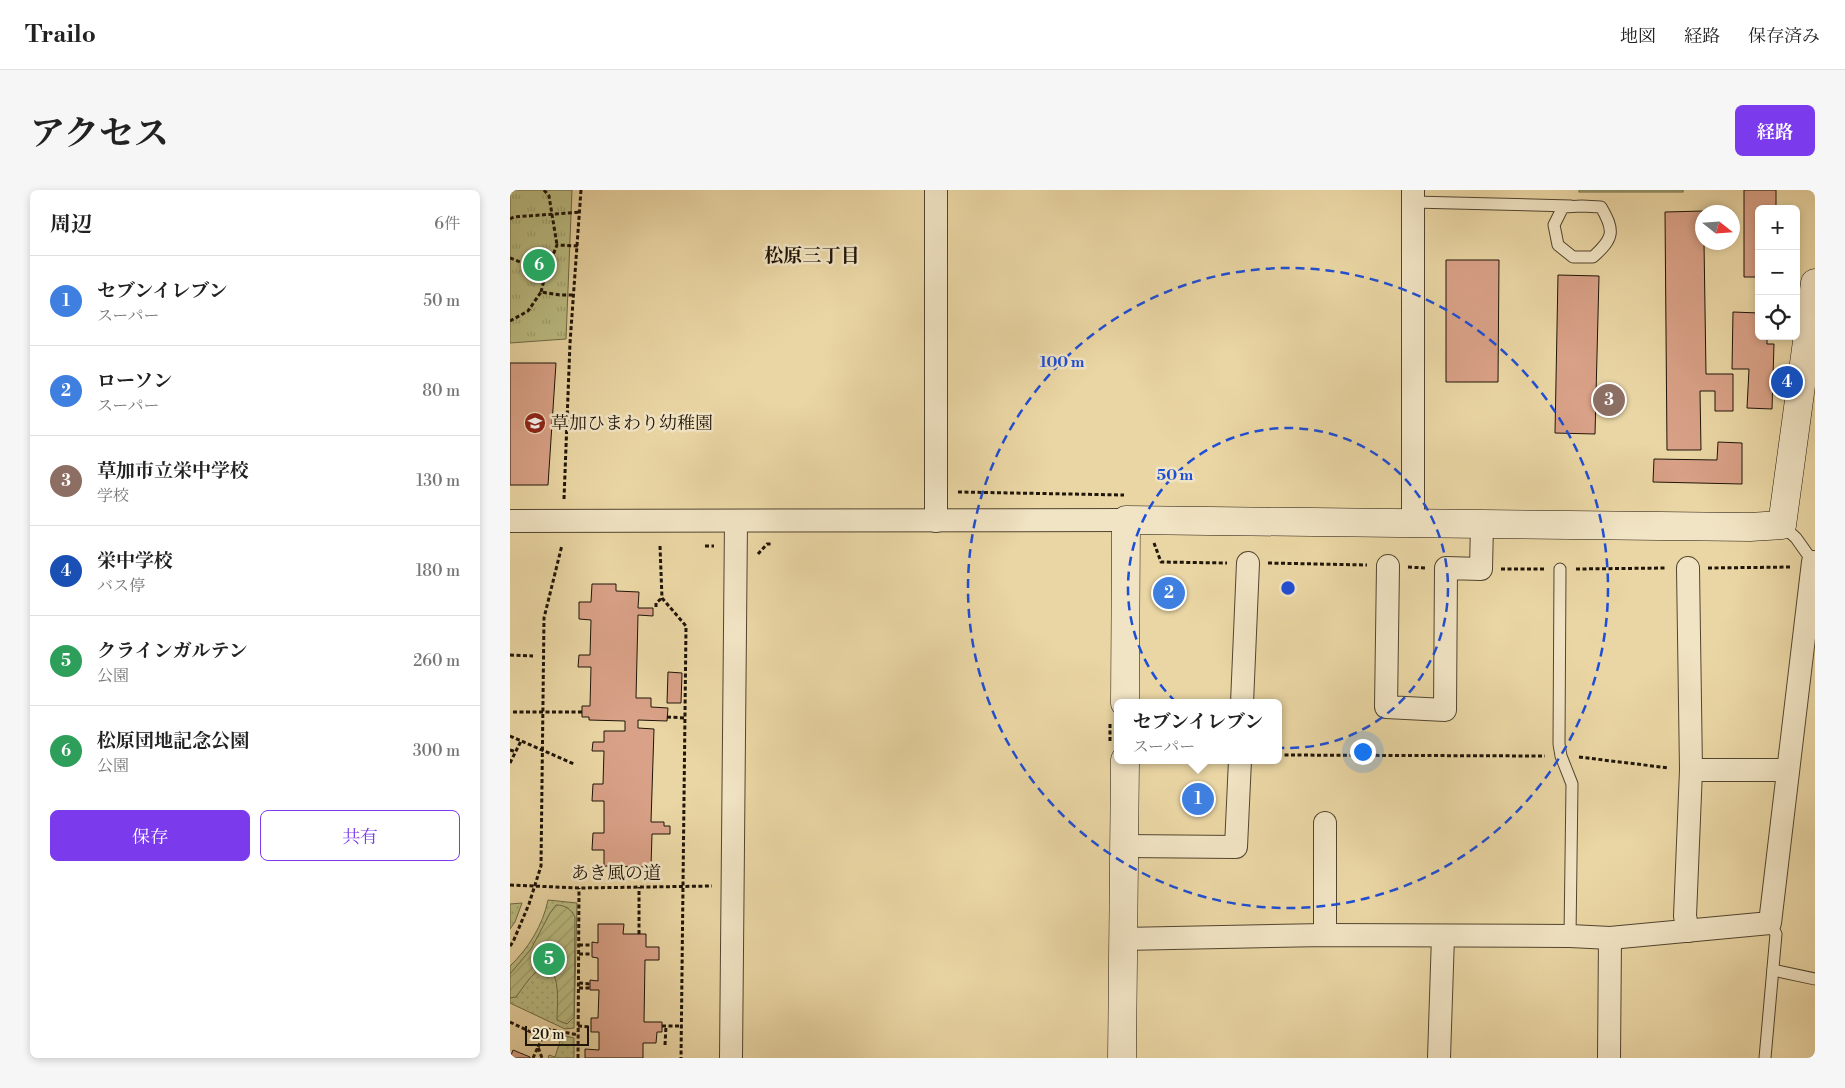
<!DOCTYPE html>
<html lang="ja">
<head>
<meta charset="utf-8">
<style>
  body { margin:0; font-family:"Libre Bodoni","Noto Serif JP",serif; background:#f6f6f6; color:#222 }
  .controls { position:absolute; right:15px; top:15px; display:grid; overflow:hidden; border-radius:8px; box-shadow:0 2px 8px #0003 }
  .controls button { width:45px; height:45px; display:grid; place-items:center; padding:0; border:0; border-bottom:1px solid #e0e0e0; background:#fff; color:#222; font:25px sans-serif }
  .compass { position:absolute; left:1185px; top:15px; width:45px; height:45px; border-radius:50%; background:#fff; box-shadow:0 2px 8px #0003; rotate:107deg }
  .scale { position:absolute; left:15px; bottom:12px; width:64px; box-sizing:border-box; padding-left:5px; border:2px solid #1f1508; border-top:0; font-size:14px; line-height:18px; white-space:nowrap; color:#1f1508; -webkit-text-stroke:4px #f1e4c4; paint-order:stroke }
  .you { position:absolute; left:852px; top:561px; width:18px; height:18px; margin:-12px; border:4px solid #fff; border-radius:50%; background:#1a73e8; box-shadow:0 0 0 8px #1a73e833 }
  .badge { display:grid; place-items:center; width:32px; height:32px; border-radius:50%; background:#7c3aed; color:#fff; font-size:16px; font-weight:700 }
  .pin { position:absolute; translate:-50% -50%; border:2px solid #fff; box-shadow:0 1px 5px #0006 }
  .popup { position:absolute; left:604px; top:509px; width:168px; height:65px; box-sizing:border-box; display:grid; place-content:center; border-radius:8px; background:#fff; filter:drop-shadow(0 1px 4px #0005); font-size:16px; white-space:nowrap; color:#767676 }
  .popup b { font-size:19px; color:#222 }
  .popup::after { content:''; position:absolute; left:50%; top:100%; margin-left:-10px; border:10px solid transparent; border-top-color:#fff }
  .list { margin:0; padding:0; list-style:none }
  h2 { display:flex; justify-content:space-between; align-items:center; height:65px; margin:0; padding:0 20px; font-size:21px }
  h2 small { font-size:16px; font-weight:400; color:#767676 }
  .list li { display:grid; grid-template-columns:32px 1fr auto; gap:15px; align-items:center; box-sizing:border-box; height:90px; padding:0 20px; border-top:1px solid #e0e0e0 }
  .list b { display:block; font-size:19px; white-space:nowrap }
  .list p { margin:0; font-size:16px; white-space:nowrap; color:#767676 }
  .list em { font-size:16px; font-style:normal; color:#767676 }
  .actions { display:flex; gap:10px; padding:15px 20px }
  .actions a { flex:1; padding:11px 0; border:1px solid #7c3aed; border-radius:8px; text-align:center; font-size:18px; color:#7c3aed }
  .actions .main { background:#7c3aed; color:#fff }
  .icon { flex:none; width:28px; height:28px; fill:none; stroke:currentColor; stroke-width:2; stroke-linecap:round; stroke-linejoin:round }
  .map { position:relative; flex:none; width:1305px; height:868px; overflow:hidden; border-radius:8px }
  header { display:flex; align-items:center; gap:30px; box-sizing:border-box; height:70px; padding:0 25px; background:#fff; border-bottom:1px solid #e0e0e0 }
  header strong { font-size:24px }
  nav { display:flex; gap:28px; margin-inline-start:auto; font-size:18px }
  .intro { display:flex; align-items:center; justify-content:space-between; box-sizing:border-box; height:120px; padding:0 30px }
  h1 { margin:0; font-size:35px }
  .button { padding:12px 22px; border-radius:8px; background:#7c3aed; color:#fff; font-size:18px; font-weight:700 }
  main { display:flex; gap:30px; padding:0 30px }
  aside { flex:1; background:#fff; border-radius:8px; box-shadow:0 2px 8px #0003 }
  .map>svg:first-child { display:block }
  .grass { fill:url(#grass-dots); stroke:#6d6946 }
  .park { fill:url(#park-tufts); stroke:#6d6946 }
  .garden { fill:url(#garden-furrows); stroke:#6d6946 }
  .pitch { fill:#bbbd83; stroke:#6d6946 }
  .building { fill:#d9a187; stroke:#1f1508 }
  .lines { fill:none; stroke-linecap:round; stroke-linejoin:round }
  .lane-casing { stroke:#52452f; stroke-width:13 }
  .street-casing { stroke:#52452f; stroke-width:24 }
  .secondary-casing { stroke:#1f1508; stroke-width:29 }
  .path { stroke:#1f1508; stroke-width:3; stroke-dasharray:4 2.5; stroke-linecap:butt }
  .lane { stroke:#f1e4c4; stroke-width:11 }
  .street { stroke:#f1e4c4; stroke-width:22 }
  .secondary { stroke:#f1e4c4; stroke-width:28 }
  .ring { fill:none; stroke:#1d4ed8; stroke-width:2.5; stroke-dasharray:9 6 }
  .labels { text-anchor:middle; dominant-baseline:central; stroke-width:5; stroke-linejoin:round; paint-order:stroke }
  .poi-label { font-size:18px; fill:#1f1508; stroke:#f1e4c4; text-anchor:start }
  .street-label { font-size:18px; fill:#1f1508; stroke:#f1e4c4 }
  .neighbourhood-label { font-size:19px; font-weight:bold; fill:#1f1508; stroke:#f1e4c4 }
  .centre { fill:#1d4ed8; stroke:#f1e4c4; stroke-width:2.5 }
  .ring-label { font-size:15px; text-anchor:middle; font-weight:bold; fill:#1d4ed8; stroke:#f1e4c4; stroke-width:5; stroke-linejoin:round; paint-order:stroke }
</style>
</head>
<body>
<header>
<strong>Trailo</strong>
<nav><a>地図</a><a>経路</a><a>保存済み</a></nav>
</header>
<div class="intro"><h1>アクセス</h1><a class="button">経路</a></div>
<main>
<aside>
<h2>周辺<small>6件</small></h2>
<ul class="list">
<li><span class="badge" style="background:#3f7fe0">1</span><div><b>セブンイレブン</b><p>スーパー</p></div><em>50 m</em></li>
<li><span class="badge" style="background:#3f7fe0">2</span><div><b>ローソン</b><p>スーパー</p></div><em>80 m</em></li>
<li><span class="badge" style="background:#8d6e63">3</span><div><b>草加市立栄中学校</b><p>学校</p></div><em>130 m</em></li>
<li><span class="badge" style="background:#1a4fb4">4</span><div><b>栄中学校</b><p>バス停</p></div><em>180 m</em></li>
<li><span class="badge" style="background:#2e9e5b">5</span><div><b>クラインガルテン</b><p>公園</p></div><em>260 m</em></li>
<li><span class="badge" style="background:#2e9e5b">6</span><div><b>松原団地記念公園</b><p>公園</p></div><em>300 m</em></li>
</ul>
<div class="actions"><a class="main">保存</a><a>共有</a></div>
</aside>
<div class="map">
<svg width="1305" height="868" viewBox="0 0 1305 868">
  <defs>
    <pattern id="grass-dots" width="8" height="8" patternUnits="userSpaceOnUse" patternTransform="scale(1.25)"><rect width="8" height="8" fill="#bbbd83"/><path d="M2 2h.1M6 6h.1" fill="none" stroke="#a0a270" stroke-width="1.8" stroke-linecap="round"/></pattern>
    <pattern id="park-tufts" width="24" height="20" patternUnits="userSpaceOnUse" patternTransform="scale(1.25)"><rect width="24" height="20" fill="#bbbd83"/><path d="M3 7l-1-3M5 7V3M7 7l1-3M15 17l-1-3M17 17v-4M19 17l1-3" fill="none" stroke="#a0a270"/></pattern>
    <pattern id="garden-furrows" width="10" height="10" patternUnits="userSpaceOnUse" patternTransform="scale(1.25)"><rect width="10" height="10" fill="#bbbd83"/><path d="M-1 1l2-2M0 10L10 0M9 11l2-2" fill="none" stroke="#a0a270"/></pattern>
  </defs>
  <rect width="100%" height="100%" fill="#ead6a4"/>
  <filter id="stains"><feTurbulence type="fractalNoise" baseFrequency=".004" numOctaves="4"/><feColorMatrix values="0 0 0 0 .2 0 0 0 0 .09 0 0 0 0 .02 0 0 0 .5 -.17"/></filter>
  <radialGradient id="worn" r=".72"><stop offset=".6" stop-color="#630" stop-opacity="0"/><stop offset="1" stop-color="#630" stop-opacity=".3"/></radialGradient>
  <g class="grass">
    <path d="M38,710L67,713L64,838L55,839L0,813V776C18,759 33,735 38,710Z"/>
    <path d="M12,713L5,732L0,739V714Z"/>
    <path d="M52,845L64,848V868H38L39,865L45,867Z"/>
  </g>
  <path class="park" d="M0,0H62L56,149L0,153Z"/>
  <path class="garden" d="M46,715C55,715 61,719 65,727L64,827L57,834L47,830C47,818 51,782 37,779C33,778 29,779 26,782C18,789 12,799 6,807L0,808V784L21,759L40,723Z"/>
  <rect class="pitch" x="1069" y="0" width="104" height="2"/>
  <g class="building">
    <path d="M1234,0H1266V19H1249V87H1234Z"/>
    <path d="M1194,21L1192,22V52H1194L1196,184H1223V221H1205V201H1190L1191,260H1157L1155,22Z"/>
    <path d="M936,70H989L988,192H936Z"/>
    <path d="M1048,85L1089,86L1085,244L1045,243Z"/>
    <path d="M1223,122L1249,123V146H1257V154H1264L1262,219L1237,218L1239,179H1222Z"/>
    <path d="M0,173H46L38,295H0Z"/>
    <path d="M1208,252L1232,253V294L1143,292L1144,269L1207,270Z"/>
    <path d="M82,394H106V401L129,402L128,418H143V426L128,425L126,508H141V517L158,518L157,531L128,530V538L144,539L141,632H154V636H160V644H142L141,677L94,676V660H82L83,643H94V611H82L83,594H93L94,561H82L83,552H94V541H115V531L79,530V527H72V516H80L81,477H68L69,465H80L81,430L69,429V412H81Z"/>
    <path d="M158,482L172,483L171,513H157Z"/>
    <path d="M88,734H114L113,744H136V757H149V770H135L134,832H152V842H147L146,853H133V868H75V859L89,860V842H81V828H88L89,800H80V790L88,791V768L82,767V752L88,753Z"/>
    <path d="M3,860L20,867V868H0Z"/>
  </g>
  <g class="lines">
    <g class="lane-casing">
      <g id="lane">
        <path d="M903,12L1061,16"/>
        <path d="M1072,16L1091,17C1105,41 1104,48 1083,67H1063L1048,55L1044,35L1053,17Z"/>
        <path d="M1272,335L1286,348L1303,372"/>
        <path d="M1050,379L1049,554L1051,566L1062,594L1060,746"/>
        <path d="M1263,780L1305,789"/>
        <path d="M1255,868L1266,744L1260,733"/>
      </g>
    </g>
    <g class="street-casing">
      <g id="street">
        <path d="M426,0V331"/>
        <path d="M0,331L616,330"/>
        <path d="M903,333V0"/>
        <path d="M878,376L876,517L935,520L936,378L971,379L972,334"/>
        <path d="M1178,378L1181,580"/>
        <path d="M732,513L738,373"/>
        <path d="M815,633V745"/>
        <path d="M614,656L726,657L730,570"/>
        <path d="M1178,741L1175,726L1181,580H1278"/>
        <path d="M613,749L815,745L1060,746L1100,748L1260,733L1303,372"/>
        <path d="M221,868L226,331"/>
        <path d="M929,868L933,746"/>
        <path d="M1099,868L1100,748"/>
      </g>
    </g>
    <g class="secondary-casing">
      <g id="secondary">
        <path d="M615,513L616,330L1240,337L1272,335L1305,93"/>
        <path d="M612,868L615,570"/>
      </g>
    </g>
    <g class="path">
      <path d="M34,0L39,6L47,55"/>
      <path d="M0,29L4,27L71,22"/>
      <path d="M0,68L36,82L47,55L68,56"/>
      <path d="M31,102L36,82"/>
      <path d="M0,131L18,121L31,102L50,105H65"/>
      <path d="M448,302L614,305"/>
      <path d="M54,309L60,153L71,0"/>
      <path d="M644,353L651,372L717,373"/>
      <path d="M150,356L152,408L176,436L171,868"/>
      <path d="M195,356H204"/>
      <path d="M248,364L257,354H261"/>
      <path d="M758,373L857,375"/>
      <path d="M898,377L915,378"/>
      <path d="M1198,378L1282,377"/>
      <path d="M991,379H1035"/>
      <path d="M1066,379L1157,378"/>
      <path d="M146,417V413L152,408"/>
      <path d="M0,465L23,466"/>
      <path d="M3,522H72"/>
      <path d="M157,527L175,528"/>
      <path d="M0,546L64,574"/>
      <path d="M600,551V532"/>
      <path d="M0,560L6,562"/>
      <path d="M768,565L1035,566"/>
      <path d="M1069,567L1159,578"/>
      <path d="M0,573L11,551"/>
      <path d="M0,695L69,698L202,696"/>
      <path d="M129,744V697"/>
      <path d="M69,755H82"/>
      <path d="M0,756L3,752L19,714L31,676L34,428L52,355"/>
      <path d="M69,764H82"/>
      <path d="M69,793L80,794"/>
      <path d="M69,798H80"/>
      <path d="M0,832L33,848"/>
      <path d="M68,836L81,837"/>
      <path d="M152,836H172"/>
      <path d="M155,855L156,836"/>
      <path d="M28,857L37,839L68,845"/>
      <path d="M23,868L28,857L32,868"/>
      <path d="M68,868L69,698"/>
    </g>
    <use href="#lane" class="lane"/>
    <use href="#street" class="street"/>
    <use href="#secondary" class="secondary"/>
  </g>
  <g class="ring">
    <circle cx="778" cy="398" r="160"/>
    <circle cx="778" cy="398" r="320"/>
  </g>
  <defs>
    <g id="school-disc" transform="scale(1.125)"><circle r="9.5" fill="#8f2418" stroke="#f1e4c4"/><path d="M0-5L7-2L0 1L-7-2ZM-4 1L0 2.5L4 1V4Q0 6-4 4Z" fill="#fff"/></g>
  </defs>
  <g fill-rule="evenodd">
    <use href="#school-disc" x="25" y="233"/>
  </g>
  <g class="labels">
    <g class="poi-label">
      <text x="41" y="233">草加ひまわり幼稚園</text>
    </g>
    <g class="street-label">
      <text x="106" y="683">あき風の道</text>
    </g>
    <g class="neighbourhood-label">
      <text x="302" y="66">松原三丁目</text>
    </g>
  </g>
  <circle cx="778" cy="398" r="8" class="centre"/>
  <g class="ring-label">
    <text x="552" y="177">100 m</text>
    <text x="665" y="290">50 m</text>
  </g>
  <rect width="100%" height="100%" filter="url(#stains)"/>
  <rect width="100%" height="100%" fill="url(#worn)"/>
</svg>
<div class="controls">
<button>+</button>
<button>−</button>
<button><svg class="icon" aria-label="locate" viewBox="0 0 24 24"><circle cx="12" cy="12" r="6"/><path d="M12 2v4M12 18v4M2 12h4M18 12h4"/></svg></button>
</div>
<svg class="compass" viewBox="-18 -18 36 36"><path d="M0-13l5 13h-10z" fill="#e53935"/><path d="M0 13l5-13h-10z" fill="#767676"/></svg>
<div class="scale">20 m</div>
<div class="you"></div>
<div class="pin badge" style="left:688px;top:609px;background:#3f7fe0">1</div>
<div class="popup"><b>セブンイレブン</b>スーパー</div>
<div class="pin badge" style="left:659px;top:403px;background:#3f7fe0">2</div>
<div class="pin badge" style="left:1099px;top:210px;background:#8d6e63">3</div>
<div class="pin badge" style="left:1277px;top:192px;background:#1a4fb4">4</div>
<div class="pin badge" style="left:39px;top:769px;background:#2e9e5b">5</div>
<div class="pin badge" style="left:29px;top:75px;background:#2e9e5b">6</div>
</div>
</main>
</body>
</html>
